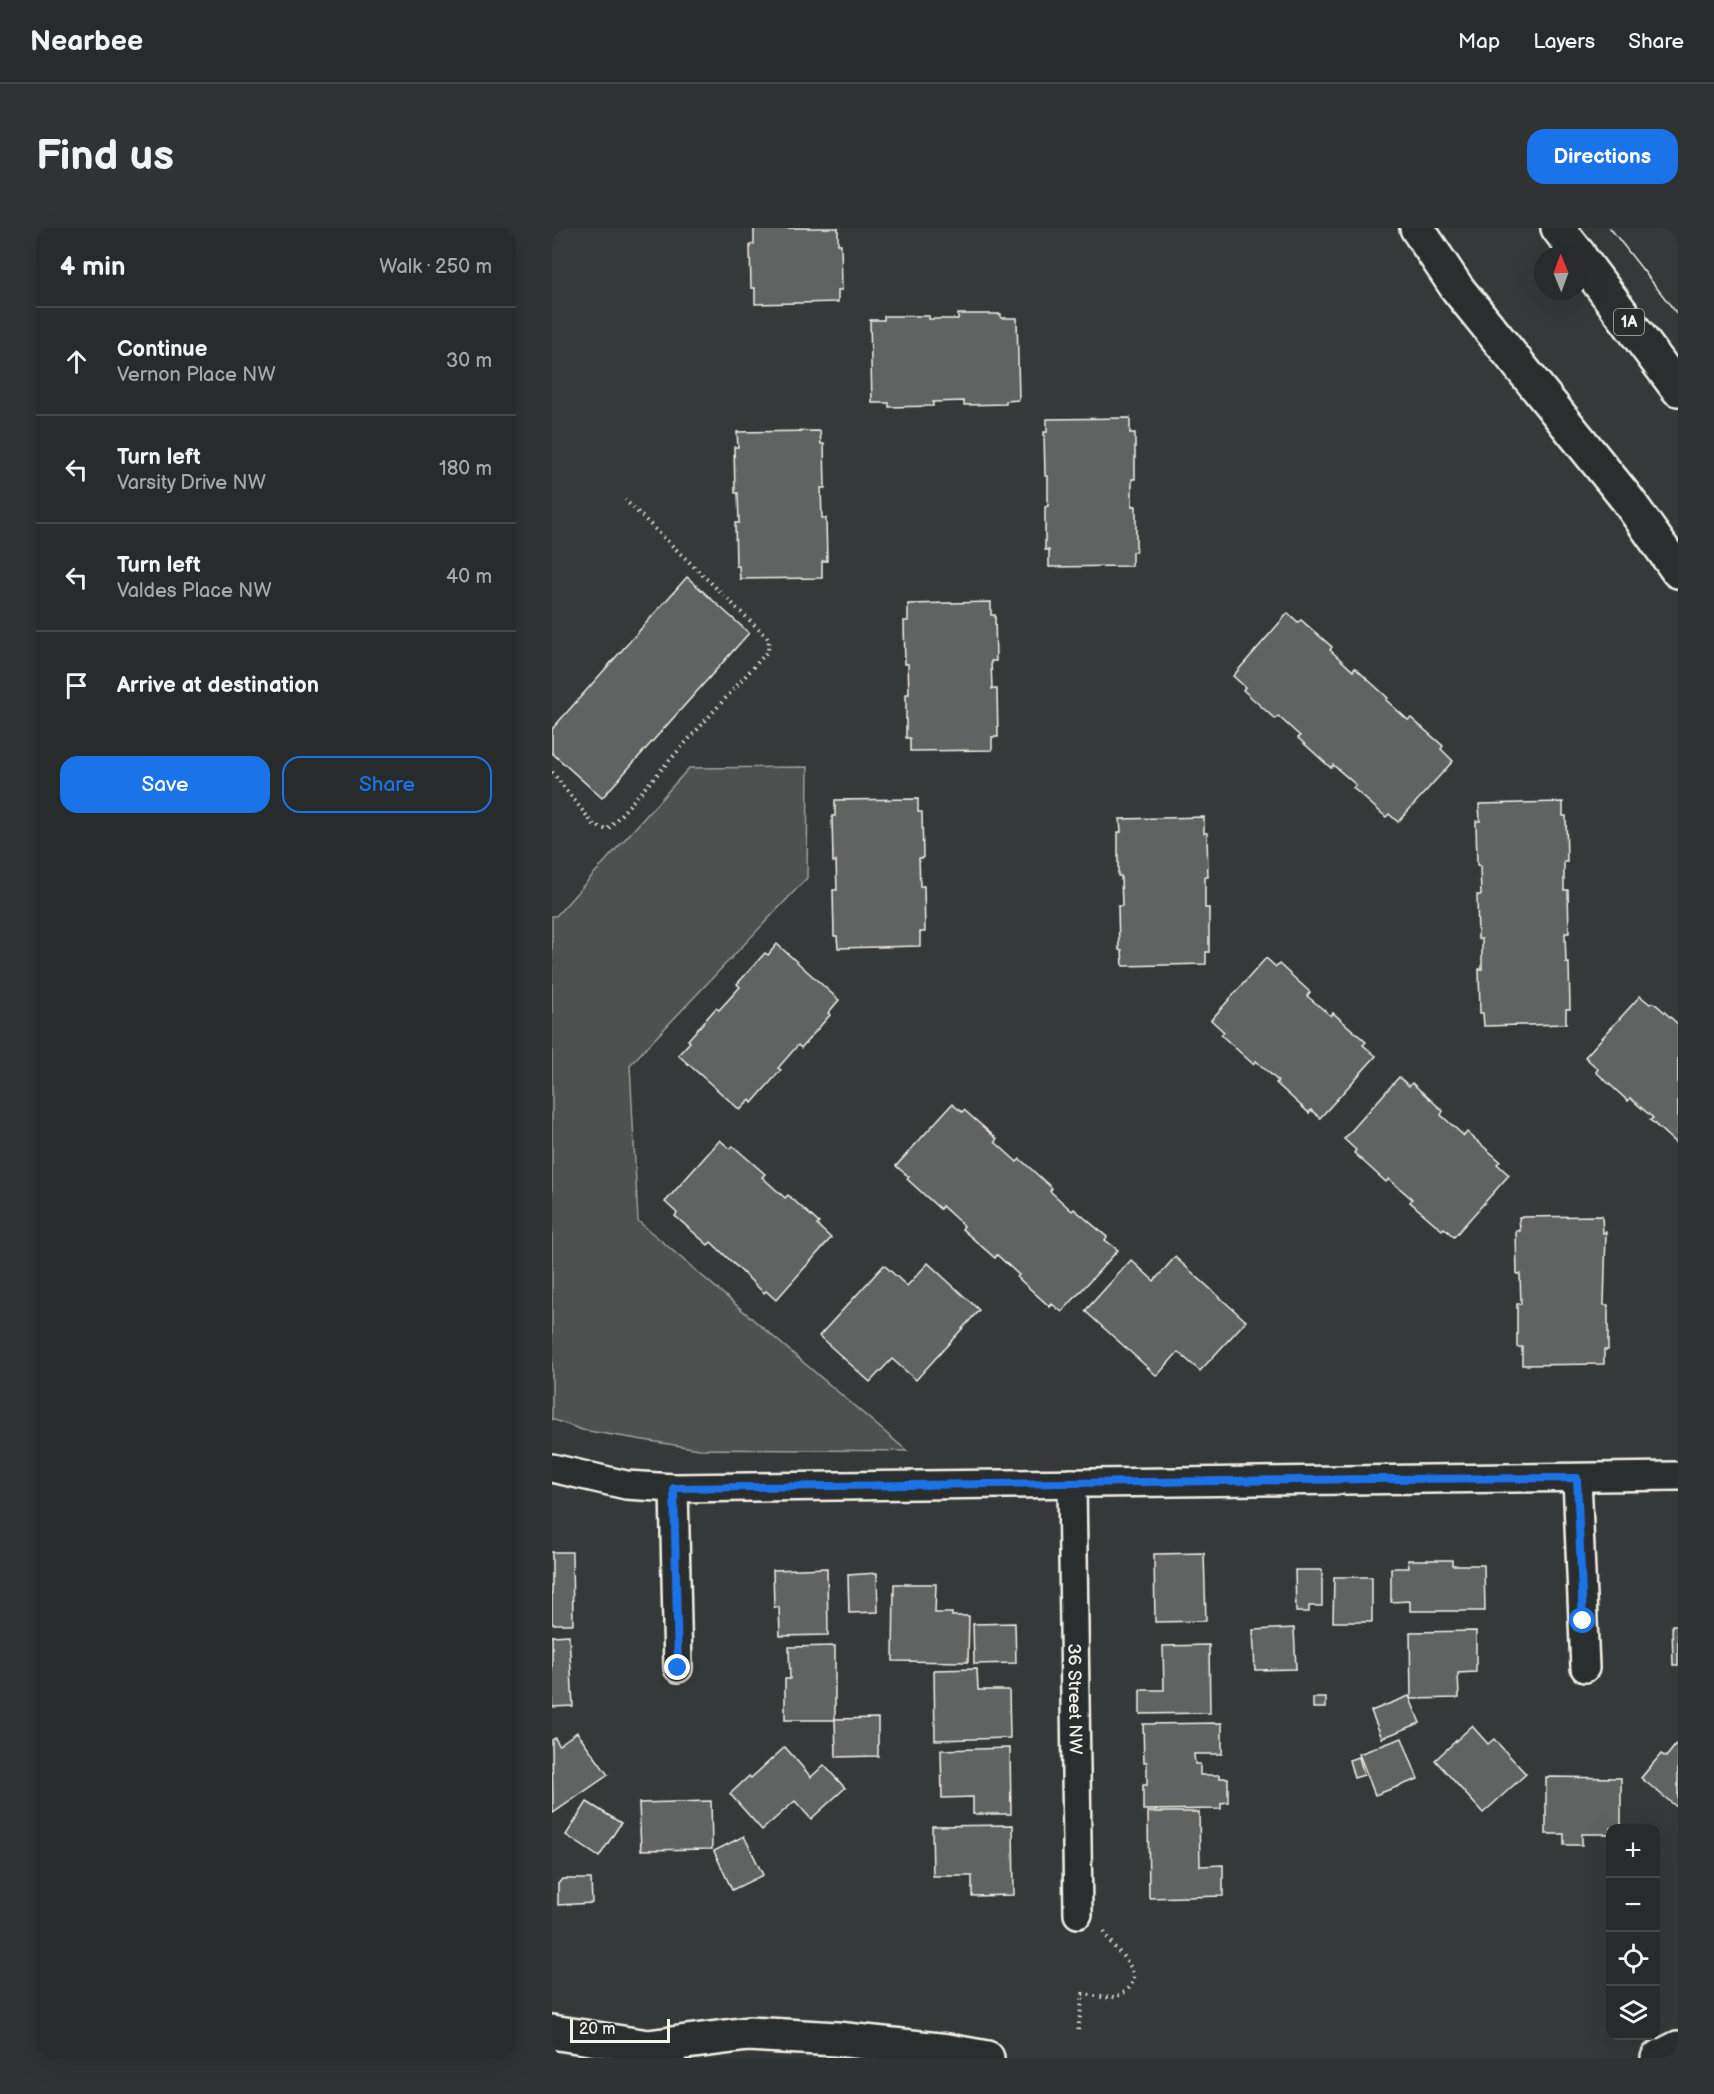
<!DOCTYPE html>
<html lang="en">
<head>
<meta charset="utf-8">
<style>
  body { margin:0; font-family:"Balsamiq Sans",sans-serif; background:#303333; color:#f1f3f6 }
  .controls { position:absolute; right:18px; bottom:18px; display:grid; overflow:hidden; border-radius:12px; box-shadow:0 6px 24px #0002 }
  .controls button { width:54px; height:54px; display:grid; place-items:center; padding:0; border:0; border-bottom:2px solid #444747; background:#282b2b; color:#f1f3f6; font:30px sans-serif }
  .compass { position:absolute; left:982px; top:18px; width:54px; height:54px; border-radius:50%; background:#282b2b; box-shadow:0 6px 24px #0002; rotate:359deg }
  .scale { position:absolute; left:18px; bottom:15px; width:100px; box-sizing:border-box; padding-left:6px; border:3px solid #f4f1e8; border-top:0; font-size:16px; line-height:21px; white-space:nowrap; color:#f4f1e8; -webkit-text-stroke:4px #2a2d2e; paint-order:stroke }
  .stop { position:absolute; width:18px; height:18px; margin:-14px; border:4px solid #1a73e8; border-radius:50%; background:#fff }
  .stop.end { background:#1a73e8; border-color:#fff; box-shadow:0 2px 6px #0008 }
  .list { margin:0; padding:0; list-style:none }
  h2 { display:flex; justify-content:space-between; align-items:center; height:78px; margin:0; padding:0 24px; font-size:26px }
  h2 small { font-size:20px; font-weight:400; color:#a5a7a9 }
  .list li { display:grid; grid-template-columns:39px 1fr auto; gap:18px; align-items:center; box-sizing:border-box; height:108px; padding:0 24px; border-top:2px solid #444747 }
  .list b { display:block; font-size:22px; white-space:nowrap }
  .list p { margin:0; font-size:20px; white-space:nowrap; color:#a5a7a9 }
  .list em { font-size:20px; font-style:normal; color:#a5a7a9 }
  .actions { display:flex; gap:12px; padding:18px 24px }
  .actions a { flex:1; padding:14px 0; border:2px solid #1a73e8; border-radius:18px; text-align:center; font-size:21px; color:#1a73e8 }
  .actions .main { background:#1a73e8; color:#fff }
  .icon { flex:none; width:33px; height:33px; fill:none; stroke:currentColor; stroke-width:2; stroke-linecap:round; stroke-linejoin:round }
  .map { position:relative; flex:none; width:1126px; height:1830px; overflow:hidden; border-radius:18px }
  header { display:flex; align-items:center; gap:36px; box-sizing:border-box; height:84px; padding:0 30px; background:#282b2b; border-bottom:2px solid #444747 }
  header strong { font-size:28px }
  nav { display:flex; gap:33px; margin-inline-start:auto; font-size:21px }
  .intro { display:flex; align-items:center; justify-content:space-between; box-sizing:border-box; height:144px; padding:0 36px }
  h1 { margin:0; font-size:42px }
  .button { padding:15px 27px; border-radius:18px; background:#1a73e8; color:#fff; font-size:21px; font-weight:700 }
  main { display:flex; gap:36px; padding:0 36px }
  aside { flex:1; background:#282b2b; border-radius:18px; box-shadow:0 6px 24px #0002 }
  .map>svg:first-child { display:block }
  .green { fill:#4e514f; stroke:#a1a19c; stroke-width:1.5 }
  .building { fill:#616362; stroke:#f4f1e8; stroke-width:1.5 }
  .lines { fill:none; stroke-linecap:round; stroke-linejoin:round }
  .minor-casing { stroke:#f4f1e8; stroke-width:32 }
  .tertiary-casing { stroke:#f4f1e8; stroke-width:38 }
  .motorway-casing { stroke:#f4f1e8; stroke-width:38 }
  .path { stroke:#f4f1e8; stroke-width:4; stroke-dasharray:1.5 4.5; stroke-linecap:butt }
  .minor { stroke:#2a2d2e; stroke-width:27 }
  .tertiary { stroke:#2a2d2e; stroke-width:33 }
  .motorway { stroke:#2a2d2e; stroke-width:33 }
  .tram { stroke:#f4f1e8; stroke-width:1.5 }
  .route { stroke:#1a73e8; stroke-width:8 }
  .labels { text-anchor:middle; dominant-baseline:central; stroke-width:5; stroke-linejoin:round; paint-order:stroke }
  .shield { fill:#2a2d2e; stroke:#b7b6b0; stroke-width:1.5 }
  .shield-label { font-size:16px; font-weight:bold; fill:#f4f1e8 }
  .street-label { font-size:18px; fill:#f4f1e8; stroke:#2a2d2e }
</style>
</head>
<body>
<header>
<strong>Nearbee</strong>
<nav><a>Map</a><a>Layers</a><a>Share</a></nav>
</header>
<div class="intro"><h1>Find us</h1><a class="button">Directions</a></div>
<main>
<aside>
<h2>4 min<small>Walk · 250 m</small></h2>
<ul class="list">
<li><svg class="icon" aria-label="ahead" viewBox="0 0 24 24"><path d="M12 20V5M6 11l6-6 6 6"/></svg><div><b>Continue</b><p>Vernon Place NW</p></div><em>30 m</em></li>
<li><svg class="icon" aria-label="left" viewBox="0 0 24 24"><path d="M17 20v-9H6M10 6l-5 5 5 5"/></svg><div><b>Turn left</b><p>Varsity Drive NW</p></div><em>180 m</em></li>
<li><svg class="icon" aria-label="left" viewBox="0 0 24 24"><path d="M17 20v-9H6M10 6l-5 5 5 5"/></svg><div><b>Turn left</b><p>Valdes Place NW</p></div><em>40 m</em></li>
<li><svg class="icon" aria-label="arrive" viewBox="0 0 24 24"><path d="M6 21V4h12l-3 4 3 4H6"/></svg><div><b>Arrive at destination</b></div></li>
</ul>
<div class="actions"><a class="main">Save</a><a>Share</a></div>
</aside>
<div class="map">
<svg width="1126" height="1830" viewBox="0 0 1126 1830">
  <rect width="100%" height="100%" fill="#363939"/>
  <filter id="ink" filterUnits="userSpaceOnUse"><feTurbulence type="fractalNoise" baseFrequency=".0167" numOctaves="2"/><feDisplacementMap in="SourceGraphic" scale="12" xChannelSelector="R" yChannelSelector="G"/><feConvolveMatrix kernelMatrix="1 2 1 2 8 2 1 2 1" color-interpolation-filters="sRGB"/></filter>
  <g filter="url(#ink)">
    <path class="green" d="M256,539L255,650L78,837L86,993L355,1223L147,1221L30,1202L0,1191V688H4L137,540Z"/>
    <g class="building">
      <path d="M202,0H286V16H289L290,62H286V74L203,76V60H199L198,17L202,16Z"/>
      <path d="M406,86H449V90H465L467,172L454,173V176L412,177V173L381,174V178L337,179V175H320L318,92H332V88H377V91H406Z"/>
      <path d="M578,190V205H583V251H580V278H584V324H580V338L497,339V322H493V279L496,278V248H493L492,204H495V191Z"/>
      <path d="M268,203L269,216H272L273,260H269L270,290H274L275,333H270V350L188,351L187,338H184L183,295H187L186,265H183L182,219H186L185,204Z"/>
      <path d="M135,349L197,405L50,570L0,525V501Z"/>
      <path d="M439,374V387H443L444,433H439L440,461H445L446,509H440V522L358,523V510H354V466H357L356,436H353L352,393H356V376Z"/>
      <path d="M736,385L746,394L749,392L780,419L778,422L801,443L803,440L836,470L834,472L856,492L859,490L891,518L889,521L901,533L846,594L837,586L834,589L801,560L804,557L781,537L779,540L746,510L748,508L726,488L723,491L691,462L693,459L681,448Z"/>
      <path d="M366,571V584H370L371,630H367L368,658H372L373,704H368V718L286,720L285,708H282L281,662H285L284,633L281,634L280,588H283V572Z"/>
      <path d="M1011,574V588H1014L1015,634H1012V662H1016L1017,705H1013L1014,735H1017L1018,781H1014V796L932,798L931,785H928L927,741H930V711H926L925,667H929L928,638L925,637L924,593H928L927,576Z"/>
      <path d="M652,589V605H655L656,649H653V680H657V724H654V736L571,738L570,722H567L566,678H570L569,648H566V604H569L568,591Z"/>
      <path d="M225,716L287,772L276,785L278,787L249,820L246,817L226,840L229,842L200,875L198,872L188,882L126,827L138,814L136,812L164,780L167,782L188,759L185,756L213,725L216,727Z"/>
      <path d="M714,730L724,739L727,736L758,764L755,768L779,788L781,785L814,814L811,817L824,828L768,890L759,882L757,885L724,855L726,853L704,833L701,836L669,807L672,804L659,792Z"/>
      <path d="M1088,768L1098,776L1101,774L1126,796V917L1098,892L1101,890L1078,870L1076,873L1044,844L1046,841L1033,829Z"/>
      <path d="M847,849L857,858L860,855L891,883L889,887L912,908L915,904L948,933L945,936L957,947L902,1009L892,1000L890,1002L858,974L860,971L837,951L834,954L802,925L804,922L792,911Z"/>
      <path d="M400,876L410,884L412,882L445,911L443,914L465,934L468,931L500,960L498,963L520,983L522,981L555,1009L553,1012L566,1022L510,1084L500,1076L498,1079L465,1049L467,1047L445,1027L443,1030L410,1001L412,998L390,978L388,981L355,951L357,949L344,938Z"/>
      <path d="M168,912L178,921L181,918L213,946L210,949L233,970L236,967L267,995L265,997L279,1010L224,1072L214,1063L212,1065L159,1014L156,1017L123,988L125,985L113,974Z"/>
      <path d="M1050,988L1051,1005L1054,1004L1052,1077H1056V1122H1052V1136L970,1137V1119H965V1076H969L968,1046H965L964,1003H968L967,989Z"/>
      <path d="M623,1029L694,1093L648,1143L626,1124L605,1148L533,1083L579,1032L602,1053Z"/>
      <path d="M376,1035L427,1082L364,1152L340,1131L318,1154L267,1108L332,1037L355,1058Z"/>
      <path d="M0,1324H20L21,1396H0Z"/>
      <path d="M652,1325L654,1393L603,1394L602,1326Z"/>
      <path d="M856,1332H900V1337H932L933,1383H858V1373L839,1374V1340H857Z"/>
      <path d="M275,1340L276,1407L228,1408L227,1379H222L221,1342Z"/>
      <path d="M743,1342H770V1378H757V1384H744Z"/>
      <path d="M325,1345L326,1384L297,1385L296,1347Z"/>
      <path d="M782,1349H820V1394H781Z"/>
      <path d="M342,1356H384L383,1385H400V1388H417L416,1434L341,1433Z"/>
      <path d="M463,1395L464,1435L422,1436L421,1396Z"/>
      <path d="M1120,1397H1126V1437H1121Z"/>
      <path d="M742,1400L744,1441L703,1442L701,1402Z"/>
      <path d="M924,1403V1444L906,1445L907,1470L859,1471L858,1404Z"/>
      <path d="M17,1407L21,1478L0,1479V1408Z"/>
      <path d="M657,1417L658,1485L588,1486V1462H612L611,1418Z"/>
      <path d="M283,1418V1492H233V1451H238L237,1419Z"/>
      <path d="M425,1441L426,1462H457L458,1510L383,1512L382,1442Z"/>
      <path d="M857,1468L868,1495L830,1510L819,1483Z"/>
      <rect x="761" y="1470" width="13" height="10"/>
      <path d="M326,1490V1528L284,1529L283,1491Z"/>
      <path d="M670,1495V1526H642L643,1536H648V1547H668V1550H676V1574L669,1575V1581L591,1582V1557H595V1534H592L591,1496Z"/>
      <path d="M920,1498L936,1516L942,1511L974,1546L931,1585L883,1532Z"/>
      <path d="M25,1504L56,1547L1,1585L0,1512L3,1510L7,1517Z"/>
      <path d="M850,1510L866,1551L823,1567L807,1526Z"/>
      <path d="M1126,1514V1580L1089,1550L1109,1526L1114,1529Z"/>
      <path d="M233,1519L259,1549L272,1537L293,1560L259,1591L243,1573L210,1602L178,1566L197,1548L199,1550Z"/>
      <path d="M458,1520L459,1586H421V1569L390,1570L389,1522Z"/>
      <path d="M807,1529L812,1547L802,1550L797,1532Z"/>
      <path d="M994,1549L1069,1550V1600H1058V1606H1030V1617H1012V1606H994Z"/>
      <path d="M159,1573L160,1621L89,1622L87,1575Z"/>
      <path d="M35,1574L69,1595L47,1629L14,1607Z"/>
      <path d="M596,1584H647L648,1638L671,1637V1668L597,1670Z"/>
      <path d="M461,1597L462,1667L420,1668V1648H381L380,1598Z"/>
      <path d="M192,1608L211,1647L180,1662L162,1623Z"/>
      <path d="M10,1651H39L40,1675L6,1677V1656Z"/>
    </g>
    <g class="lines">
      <g class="minor-casing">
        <g id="minor">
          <path d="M0,1240L74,1257L122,1260L1126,1248"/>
          <path d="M1025,1250L1033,1440"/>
          <path id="s1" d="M520,1255L526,1686"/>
          <path d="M122,1260L126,1440"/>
        </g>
      </g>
      <g class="tertiary-casing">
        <g id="tertiary">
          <path d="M0,1804L96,1819L117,1827"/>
          <path d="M96,1819L196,1806L285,1811L396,1823L435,1830"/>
          <path d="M1106,1830L1126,1820"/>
        </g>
      </g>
      <g class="motorway-casing">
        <g id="motorway">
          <path d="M865,0L905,60L1075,271L1126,343"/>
          <path d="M1006,0L1027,27"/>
          <path d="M1027,28L1126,161"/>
        </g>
      </g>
      <g class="path">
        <path d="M0,544L42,597L55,602L216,423L217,411L73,272"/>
        <path d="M526,1802L531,1766C547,1768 562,1774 575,1762C596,1742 558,1721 552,1703"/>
      </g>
      <use href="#minor" class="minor"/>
      <use href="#tertiary" class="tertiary"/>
      <use href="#motorway" class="motorway"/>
      <g class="tram">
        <path d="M1058,0L1126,87"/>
        <path d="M1119,0L1126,9"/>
      </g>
    </g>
  </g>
  <g class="lines" filter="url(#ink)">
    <path class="route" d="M126,1440L122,1260L821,1251L1025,1250L1031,1393"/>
  </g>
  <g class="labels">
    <rect class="shield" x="1062" y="81" width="30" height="26" rx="4.5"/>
    <g class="shield-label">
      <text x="1077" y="94">1A</text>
    </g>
    <g class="street-label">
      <text stroke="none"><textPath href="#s1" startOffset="216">36 Street NW</textPath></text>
    </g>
  </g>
</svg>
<div class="controls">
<button>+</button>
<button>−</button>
<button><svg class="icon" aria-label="locate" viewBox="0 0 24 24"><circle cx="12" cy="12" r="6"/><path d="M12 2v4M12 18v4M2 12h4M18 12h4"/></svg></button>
<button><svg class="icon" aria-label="layers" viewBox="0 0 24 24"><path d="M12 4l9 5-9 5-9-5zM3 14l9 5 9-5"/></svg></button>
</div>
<svg class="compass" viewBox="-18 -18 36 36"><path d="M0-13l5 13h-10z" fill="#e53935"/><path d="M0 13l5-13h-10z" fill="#a5a7a9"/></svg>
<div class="scale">20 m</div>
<div class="stop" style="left:1031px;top:1393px"></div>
<div class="stop end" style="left:126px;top:1440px"></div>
</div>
</main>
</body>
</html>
